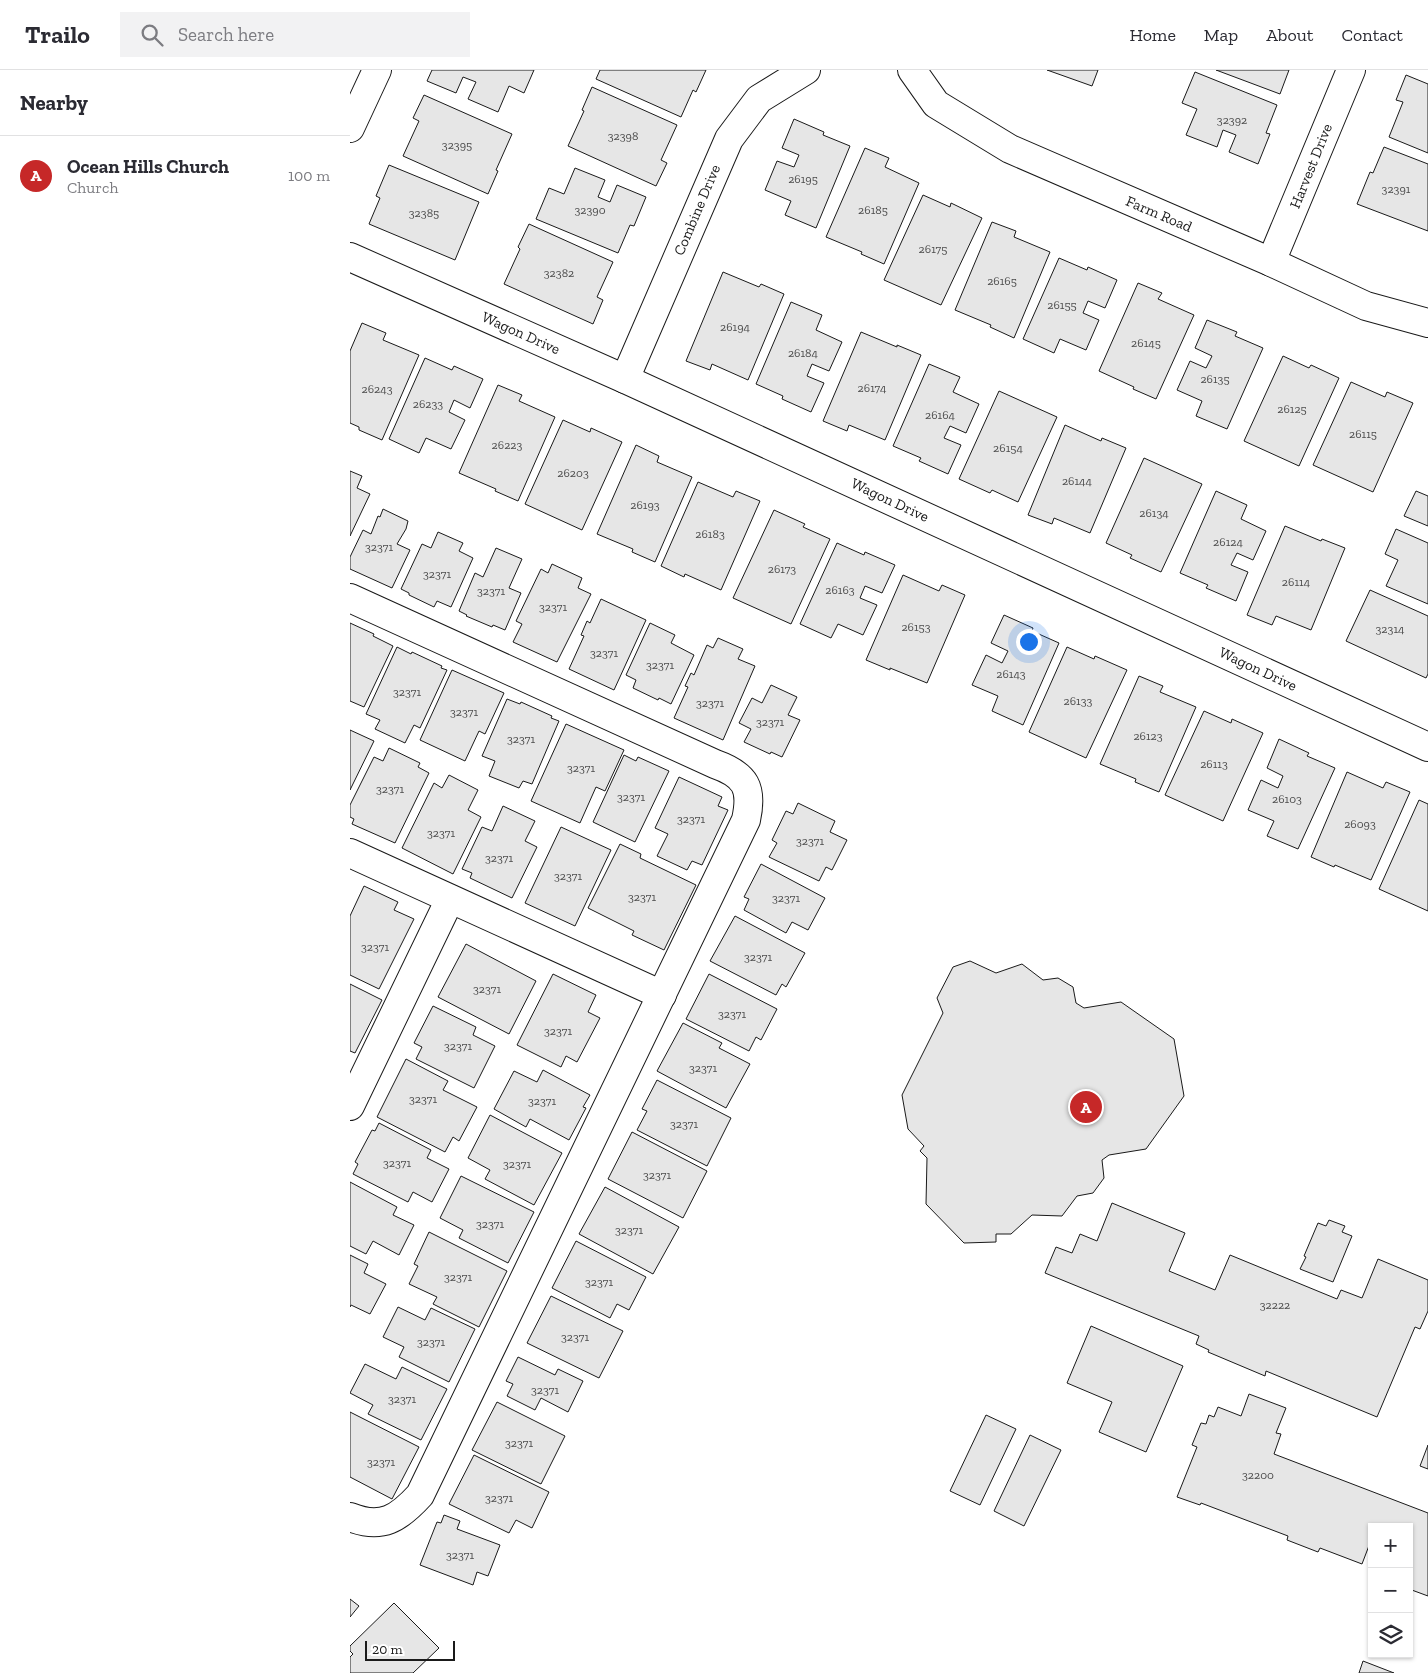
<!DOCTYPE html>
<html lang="en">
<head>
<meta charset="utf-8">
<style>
  body { margin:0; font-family:"Zilla Slab",serif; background:#f2f2f3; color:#2b2b33 }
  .controls { position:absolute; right:15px; bottom:15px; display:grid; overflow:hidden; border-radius:0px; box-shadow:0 1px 4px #0004 }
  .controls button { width:45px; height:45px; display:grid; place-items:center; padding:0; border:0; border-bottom:1px solid #e1e1e2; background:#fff; color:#2b2b33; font:25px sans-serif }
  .scale { position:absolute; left:15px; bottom:12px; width:90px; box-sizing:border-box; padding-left:5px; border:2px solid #1a1a1a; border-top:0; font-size:14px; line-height:18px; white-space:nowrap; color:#1a1a1a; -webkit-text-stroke:4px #fff; paint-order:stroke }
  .you { position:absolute; left:678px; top:571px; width:18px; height:18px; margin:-12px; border:4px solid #fff; border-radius:50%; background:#1a73e8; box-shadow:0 0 0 8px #1a73e833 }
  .badge { display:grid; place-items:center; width:32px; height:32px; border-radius:50%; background:#c62828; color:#fff; font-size:16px; font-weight:700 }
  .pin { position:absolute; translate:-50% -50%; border:2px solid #fff; box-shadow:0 1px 5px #0006 }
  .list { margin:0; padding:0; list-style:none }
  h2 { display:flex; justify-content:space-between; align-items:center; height:65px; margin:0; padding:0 20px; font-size:21px }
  h2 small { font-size:16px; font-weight:400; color:#7c7c81 }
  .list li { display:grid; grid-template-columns:32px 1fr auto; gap:15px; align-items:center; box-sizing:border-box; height:80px; padding:0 20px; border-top:1px solid #e1e1e2 }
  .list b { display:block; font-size:19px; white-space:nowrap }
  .list p { margin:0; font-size:16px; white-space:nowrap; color:#7c7c81 }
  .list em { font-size:16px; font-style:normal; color:#7c7c81 }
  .icon { flex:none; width:28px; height:28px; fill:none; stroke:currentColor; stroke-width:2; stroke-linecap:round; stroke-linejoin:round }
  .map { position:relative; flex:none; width:1078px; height:1603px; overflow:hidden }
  header { display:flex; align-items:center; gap:30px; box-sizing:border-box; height:70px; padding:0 25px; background:#fff; border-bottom:1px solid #e1e1e2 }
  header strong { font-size:24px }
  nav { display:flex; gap:28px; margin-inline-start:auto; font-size:18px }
  .search { width:350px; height:45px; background:#f2f2f3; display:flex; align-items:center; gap:12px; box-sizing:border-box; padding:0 18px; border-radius:0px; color:#7c7c81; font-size:19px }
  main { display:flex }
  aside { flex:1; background:#fff }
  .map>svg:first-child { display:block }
  .building { fill:#e6e6e6; stroke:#1a1a1a }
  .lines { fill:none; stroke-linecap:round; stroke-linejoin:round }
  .minor-casing { stroke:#1a1a1a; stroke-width:30 }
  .minor { stroke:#fff; stroke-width:28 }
  .labels { text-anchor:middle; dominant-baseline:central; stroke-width:4; stroke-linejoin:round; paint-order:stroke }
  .number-label { font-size:12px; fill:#4d4d4d }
  .street-label { font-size:15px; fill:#1a1a1a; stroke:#fff }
</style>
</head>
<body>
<header>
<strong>Trailo</strong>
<div class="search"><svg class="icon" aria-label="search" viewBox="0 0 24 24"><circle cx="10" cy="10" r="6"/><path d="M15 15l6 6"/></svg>Search here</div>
<nav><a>Home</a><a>Map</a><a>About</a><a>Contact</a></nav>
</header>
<main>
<aside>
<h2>Nearby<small></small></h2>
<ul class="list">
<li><span class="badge">A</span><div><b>Ocean Hills Church</b><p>Church</p></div><em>100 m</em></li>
</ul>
</aside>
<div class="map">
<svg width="1078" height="1603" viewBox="0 0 1078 1603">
  <rect width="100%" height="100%" fill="#fff"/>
  <g class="building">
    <path d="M82,0H184L174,23L159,16L148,42L118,29L126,12L113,7L106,23L77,11Z"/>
    <path d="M250,0H356L346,22L343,20L331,47L246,9Z"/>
    <path d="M697,0H748L742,16Z"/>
    <path d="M866,0H939L930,24Z"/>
    <path d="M845,2L927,35L916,63L920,64L908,94L879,82L886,65L873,60L867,77L836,65L847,39L832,33Z"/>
    <path d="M1056,5L1078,14V83L1039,67L1053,32L1046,30Z"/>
    <path d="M242,17L327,55L311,90L317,93L306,116L218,76L234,41L232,40Z"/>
    <path d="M74,25L162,64L146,100L148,101L138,124L53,86L69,51L63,48Z"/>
    <path d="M444,49L474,62L473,65L500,76L466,158L435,145L441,131L415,120L427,91L444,97L449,85L432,78Z"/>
    <path d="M1034,77L1078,94V161L1007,134L1020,102L1023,103Z"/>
    <path d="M515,78L539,88L535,97L569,113L534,194L511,184L512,182L476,167Z"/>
    <path d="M39,95L129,132L105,190L19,154L30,128L26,126Z"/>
    <path d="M225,98L255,110L248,127L260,132L267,115L296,127L284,156L280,155L268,183L186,149L199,118L214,124Z"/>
    <path d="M573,125L600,137L601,133L632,148L591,235L534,210Z"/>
    <path d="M642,152L666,161L664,167L700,182L664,268L640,257L641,255L605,240Z"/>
    <path d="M179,154L263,192L247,227L253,230L243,254L154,214L170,179L168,177Z"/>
    <path d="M709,188L737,200L738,197L767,210L755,238L738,231L733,243L749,250L736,280L710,269L704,283L673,269Z"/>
    <path d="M373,202L409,217L411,214L434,224L398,310L362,294L360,300L336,291Z"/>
    <path d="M788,213L812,223L808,229L844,245L806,329L783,319L784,317L749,301Z"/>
    <path d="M441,232L472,245L466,260L492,272L479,301L462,294L457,306L474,313L461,342L432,329L433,326L406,314Z"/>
    <path d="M857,250L887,262L885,266L913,278L877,359L846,346L852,331L827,320L840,291L856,298L862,286L845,278Z"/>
    <path d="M12,253L36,263L33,270L69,285L32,370L9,360V357L0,353V281Z"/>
    <path d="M511,262L547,277V275L571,285L535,370L499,355L497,361L473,351Z"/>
    <path d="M933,286L959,298L961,295L989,308L949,396L894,371Z"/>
    <path d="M75,288L102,300L104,296L133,309L120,338L104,330L99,342L115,350L101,379L76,368L69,383L39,369Z"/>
    <path d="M579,294L610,307L603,322L629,334L616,363L600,356L594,368L611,375L598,404L569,391L571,388L543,376Z"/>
    <path d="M1001,312L1035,327L1037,322L1063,333L1023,422L963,395Z"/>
    <path d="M148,315L172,325L169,331L205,347L168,431L145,421L146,419L109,403Z"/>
    <path d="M649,321L707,347L668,432L642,420L640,423L609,409Z"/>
    <path d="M213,350L240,362L241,358L272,372L232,460L175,434Z"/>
    <path d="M715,355L751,371L752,368L776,378L740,463L704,448L702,454L678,445Z"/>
    <path d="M286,375L309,386L307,392L342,407L305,492L282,482L283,479L247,464Z"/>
    <path d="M794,388L852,414L811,502L780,488L782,485L756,473Z"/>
    <path d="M0,401L12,406L7,418L20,424L0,466Z"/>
    <path d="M348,412L383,427L386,421L410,431L371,520L335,504L334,507L311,496Z"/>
    <path d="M866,421L897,435L891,449L916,461L903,490L887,483L881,495L898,502L886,531L856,518L858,515L830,503Z"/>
    <path d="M1066,421L1078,426V456L1054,446Z"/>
    <path d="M33,439L58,451L56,459L47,474L60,480L42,518L0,499V487L13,460L21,464L28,446L30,447Z"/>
    <path d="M424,440L455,454L453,457L480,469L441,554L383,528Z"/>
    <path d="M935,456L971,471L972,469L995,478L961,560L926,546L922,555L897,545Z"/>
    <path d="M1046,459L1078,473V534L1036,516L1048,490L1035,484Z"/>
    <path d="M88,462L113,473L109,481L123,488L101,537L87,531L84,537L59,525V523L51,519L72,474L81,478Z"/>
    <path d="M487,473L514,485L515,482L545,495L532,523L515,516L510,528L527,535L513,565L488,554L481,568L450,554Z"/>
    <path d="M146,478L172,489L159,518L171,523L155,560L143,555L142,557L116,546L117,545L109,541L125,503L133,507Z"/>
    <path d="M202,494L232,508L228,518L241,524L207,592L163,572L172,554L166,551L191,499L198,503Z"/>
    <path d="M553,505L589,521L592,515L615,525L577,613L540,598V600L516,590Z"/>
    <path d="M1020,520L1078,546V604L1076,608L996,571Z"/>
    <path d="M251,529L296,550L264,620L219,599L234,566L231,565L237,551L240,553Z"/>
    <path d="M654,545L683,558L682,561L709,573L673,655L642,641L648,626L622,615L636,585L652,593L658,581L641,573Z"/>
    <path d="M0,553L24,564L23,566L43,576L14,637L0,631Z"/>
    <path d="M300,553L325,565L321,573L344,585L321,634L309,628L308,630L283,618L286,610L276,605Z"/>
    <path d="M368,568L393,579L388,589L405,596L373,670L324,648L338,617L335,616L341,603L344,605L357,575L363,578Z"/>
    <path d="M47,577L61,584L62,582L92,596L91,598L97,600L70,658L64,655L55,673L25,659L30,650L16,644Z"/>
    <path d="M717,577L744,589L745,586L777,600L736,688L679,662Z"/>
    <path d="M102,600L154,623L135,664L129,661L115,691L70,670Z"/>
    <path d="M789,606L813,616L810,622L846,637L809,722L785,712L786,709L750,694Z"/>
    <path d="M421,615L447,627L438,645L450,650L432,687L421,682L420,684L394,672L401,659L389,653L402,628L412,633Z"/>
    <path d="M157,629L170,634L171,632L202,646L201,648L209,651L182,714L173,711L169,718L139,706L145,691L132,686Z"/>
    <path d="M854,641L881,653L882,649L913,663L873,751L815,725Z"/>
    <path d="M216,654L274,680L255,721L246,717L230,753L181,731Z"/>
    <path d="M0,660L24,671L0,720Z"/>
    <path d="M929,669L959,683L957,686L985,698L948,779L917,766L924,751L898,740L911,710L928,718L933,706L917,698Z"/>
    <path d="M39,678L70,693L68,697L79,703L45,773L2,754L4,749L0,747V735L24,687L33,691Z"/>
    <path d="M274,685L286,691L288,687L319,701L285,772L243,752Z"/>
    <path d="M997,702L1033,718L1036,712L1060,722L1021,810L985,795L984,797L961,787Z"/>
    <path d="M99,705L128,720L118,740L131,747L103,804L52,778L84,713L92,718Z"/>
    <path d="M329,707L372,727L368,736L378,740L352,795L342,791L337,800L307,786L318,764L305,758Z"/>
    <path d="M1069,730L1078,734V841L1029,819Z"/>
    <path d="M448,733L485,751L480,762L497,770L482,800L476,797L469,811L419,787L427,773L422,770L436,741L443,744Z"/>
    <path d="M153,736L185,751L175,771L187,777L162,828L120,808L122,803L112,799L132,757L142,761Z"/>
    <path d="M211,757L261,780L225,856L175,833Z"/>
    <path d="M270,774L291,784L290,788L346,815L314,880L282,865L284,861L238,838Z"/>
    <path d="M411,794L475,828L458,860L442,852L436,863L394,840L399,829L394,827Z"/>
    <path d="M14,816L48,832L44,840L64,849L29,919L0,905V846Z"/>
    <path d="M385,846L455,883L436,917L432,914L426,925L360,891Z"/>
    <path d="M116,874L186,911L159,964L88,927Z"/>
    <path d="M620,891L646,903L672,894L693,910L708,908L723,917L726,933L734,938L771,932L824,969L834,1026L796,1079L759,1085L752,1090L754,1108L743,1123L727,1126L712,1146L682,1145L661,1164H646V1172L614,1173L576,1134L577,1088L570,1081L574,1076L558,1059L552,1025L593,943L587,928L603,897Z"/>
    <path d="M203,904L246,925L238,942L250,948L227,992L216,986L211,997L167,975Z"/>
    <path d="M359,904L427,939L411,970L406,967L399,981L336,949Z"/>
    <path d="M0,914L32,930L5,983L0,981Z"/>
    <path d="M83,936L126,957L123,965L145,976L124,1018L66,989L72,977L64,973Z"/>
    <path d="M333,953L372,973L369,978L400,994L376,1038L307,1001Z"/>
    <path d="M56,989L98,1011L93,1020L127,1037L109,1071L103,1067L95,1082L27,1047Z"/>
    <path d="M193,1000L240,1025L233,1037L236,1038L219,1070L180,1049L176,1057L144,1039L164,1001L187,1012Z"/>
    <path d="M307,1010L381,1048L357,1096L287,1060L297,1041L292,1039Z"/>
    <path d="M140,1045L212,1083L184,1135L135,1109L140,1100L118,1088Z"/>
    <path d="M29,1053L81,1080L77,1088L99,1099L82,1132L63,1122L58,1132L3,1104L8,1094L5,1092L22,1060L25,1061Z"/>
    <path d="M282,1062L357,1101L333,1148L258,1109Z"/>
    <path d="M111,1106L184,1142L158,1193L109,1168L113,1160L90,1148Z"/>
    <path d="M0,1112L47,1137L43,1145L64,1155L49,1185L23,1171L16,1184L0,1176Z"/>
    <path d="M255,1117L329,1157L303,1204L229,1164Z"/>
    <path d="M762,1133L835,1163L819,1201L865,1220L880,1185L987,1229L991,1220L1012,1228L1028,1189L1078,1210V1241L1070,1259L1065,1257L1027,1347L916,1301L915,1306L858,1282L859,1280L846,1274L849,1266L695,1203L706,1177L722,1183L730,1164L747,1171Z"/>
    <path d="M979,1150L995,1156L992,1162L1002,1166L983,1212L950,1199L956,1187L954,1186L968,1153L976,1156Z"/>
    <path d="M79,1162L157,1201L129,1257L83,1234L87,1227L59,1214L68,1196L64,1194Z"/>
    <path d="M226,1171L296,1207L279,1240L267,1234L260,1248L202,1218Z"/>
    <path d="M0,1185L18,1194L14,1203L36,1214L20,1244L1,1235L0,1237Z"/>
    <path d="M201,1226L273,1261L249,1308L177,1273Z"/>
    <path d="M48,1237L75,1250L81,1238L125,1259L99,1312L49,1287L54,1277L33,1267Z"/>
    <path d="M741,1256L833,1296L796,1382L749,1362L762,1332L717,1313Z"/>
    <path d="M168,1287L205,1305L208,1299L233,1311L218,1342L191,1328L185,1340L157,1326L163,1314L156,1311Z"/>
    <path d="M15,1294L46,1309L52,1297L97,1319L71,1370L18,1344L23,1335L0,1323Z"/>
    <path d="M899,1324L936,1338L926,1363L931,1364L924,1384L1078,1443V1526L1059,1519V1457H1022V1473H1020L1012,1494L970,1478L968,1482L937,1470L938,1466L851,1433L850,1435L827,1427L847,1377L842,1375L851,1353L856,1354L859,1345L864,1347L868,1337L891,1346Z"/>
    <path d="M147,1332L215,1366L191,1414L122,1380Z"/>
    <path d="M0,1342L69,1377L42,1429L0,1407Z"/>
    <path d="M636,1345L666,1359L630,1435L600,1421Z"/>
    <path d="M680,1365L711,1380L674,1456L644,1441Z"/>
    <path d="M1078,1375V1399L1070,1396Z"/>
    <path d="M124,1385L199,1422L182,1458L166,1450L159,1463L99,1434Z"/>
    <path d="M94,1445L110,1451L107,1459L150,1475L138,1506L127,1502L123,1515L70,1495L87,1452L91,1453Z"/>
    <path d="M0,1529L9,1536L0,1547Z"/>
    <path d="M44,1533L89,1578L63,1603H0V1587L3,1584L0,1581V1576Z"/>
    <path d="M1013,1591L1044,1603H1009Z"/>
  </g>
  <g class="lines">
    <g class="minor-casing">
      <g id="minor">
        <path d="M562,0L586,34L660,79L921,192L1016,236L1078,253"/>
        <path d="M0,58L27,0"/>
        <path d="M0,187L275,309L1078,677"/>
        <path d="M921,192L1001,0"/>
        <path d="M275,309L379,69L409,29L456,0"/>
        <path d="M0,528L365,694C396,705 403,718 396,750L70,1425C49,1448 32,1460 0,1447"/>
        <path d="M0,783L312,925"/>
        <path d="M0,1036L100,829"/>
      </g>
    </g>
    <use href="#minor" class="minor"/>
  </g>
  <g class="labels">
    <g class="number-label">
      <text x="882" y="50">32392</text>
      <text x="273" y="66">32398</text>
      <text x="107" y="75">32395</text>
      <text x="453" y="109">26195</text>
      <text x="1046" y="119">32391</text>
      <text x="240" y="140">32390</text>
      <text x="523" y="140">26185</text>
      <text x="74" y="143">32385</text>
      <text x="583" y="179">26175</text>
      <text x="209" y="203">32382</text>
      <text x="652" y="211">26165</text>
      <text x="712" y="235">26155</text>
      <text x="385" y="257">26194</text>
      <text x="796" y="273">26145</text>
      <text x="453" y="283">26184</text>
      <text x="865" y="309">26135</text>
      <text x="522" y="318">26174</text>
      <text x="27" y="319">26243</text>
      <text x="78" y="334">26233</text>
      <text x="942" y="339">26125</text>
      <text x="590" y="345">26164</text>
      <text x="1013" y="364">26115</text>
      <text x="157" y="375">26223</text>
      <text x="658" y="378">26154</text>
      <text x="223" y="403">26203</text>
      <text x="727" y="411">26144</text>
      <text x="295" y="435">26193</text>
      <text x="804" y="443">26134</text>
      <text x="360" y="464">26183</text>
      <text x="878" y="472">26124</text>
      <text x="29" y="477">32371</text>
      <text x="432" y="499">26173</text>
      <text x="87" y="504">32371</text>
      <text x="946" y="512">26114</text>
      <text x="490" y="520">26163</text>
      <text x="141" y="521">32371</text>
      <text x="203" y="537">32371</text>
      <text x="566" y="557">26153</text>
      <text x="1040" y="559">32314</text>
      <text x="254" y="583">32371</text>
      <text x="310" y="595">32371</text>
      <text x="661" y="604">26143</text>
      <text x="57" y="622">32371</text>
      <text x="728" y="631">26133</text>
      <text x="360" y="633">32371</text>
      <text x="114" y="642">32371</text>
      <text x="420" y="652">32371</text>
      <text x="798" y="666">26123</text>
      <text x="171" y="669">32371</text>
      <text x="864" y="694">26113</text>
      <text x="231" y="698">32371</text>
      <text x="40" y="719">32371</text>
      <text x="281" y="727">32371</text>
      <text x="937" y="729">26103</text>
      <text x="341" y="749">32371</text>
      <text x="1010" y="754">26093</text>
      <text x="91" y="763">32371</text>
      <text x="460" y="771">32371</text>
      <text x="149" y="788">32371</text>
      <text x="218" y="806">32371</text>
      <text x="292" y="827">32371</text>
      <text x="436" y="828">32371</text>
      <text x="25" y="877">32371</text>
      <text x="408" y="887">32371</text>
      <text x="137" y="919">32371</text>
      <text x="382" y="944">32371</text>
      <text x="208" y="961">32371</text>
      <text x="108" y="976">32371</text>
      <text x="353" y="998">32371</text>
      <text x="73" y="1029">32371</text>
      <text x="192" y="1031">32371</text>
      <text x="334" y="1054">32371</text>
      <text x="47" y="1093">32371</text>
      <text x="167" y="1094">32371</text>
      <text x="307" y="1105">32371</text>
      <text x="140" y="1154">32371</text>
      <text x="279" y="1160">32371</text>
      <text x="108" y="1207">32371</text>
      <text x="249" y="1212">32371</text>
      <text x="925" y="1235">32222</text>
      <text x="225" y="1267">32371</text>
      <text x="81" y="1272">32371</text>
      <text x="195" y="1320">32371</text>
      <text x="52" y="1329">32371</text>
      <text x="169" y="1373">32371</text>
      <text x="31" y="1392">32371</text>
      <text x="908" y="1405">32200</text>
      <text x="149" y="1428">32371</text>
      <text x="110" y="1485">32371</text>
    </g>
    <g class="street-label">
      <text transform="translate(961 96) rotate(-68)">Harvest Drive</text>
      <text transform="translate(347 140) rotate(-67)">Combine Drive</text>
      <text transform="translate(809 144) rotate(23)">Farm Road</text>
      <text transform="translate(171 263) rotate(24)">Wagon Drive</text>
      <text transform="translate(540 430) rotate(25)">Wagon Drive</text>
      <text transform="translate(908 599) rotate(25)">Wagon Drive</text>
    </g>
  </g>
</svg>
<div class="controls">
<button>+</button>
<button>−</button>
<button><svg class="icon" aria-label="layers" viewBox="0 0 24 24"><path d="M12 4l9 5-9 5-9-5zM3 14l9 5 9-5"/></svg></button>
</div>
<div class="scale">20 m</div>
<div class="you"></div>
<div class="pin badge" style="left:736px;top:1037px">A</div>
</div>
</main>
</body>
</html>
